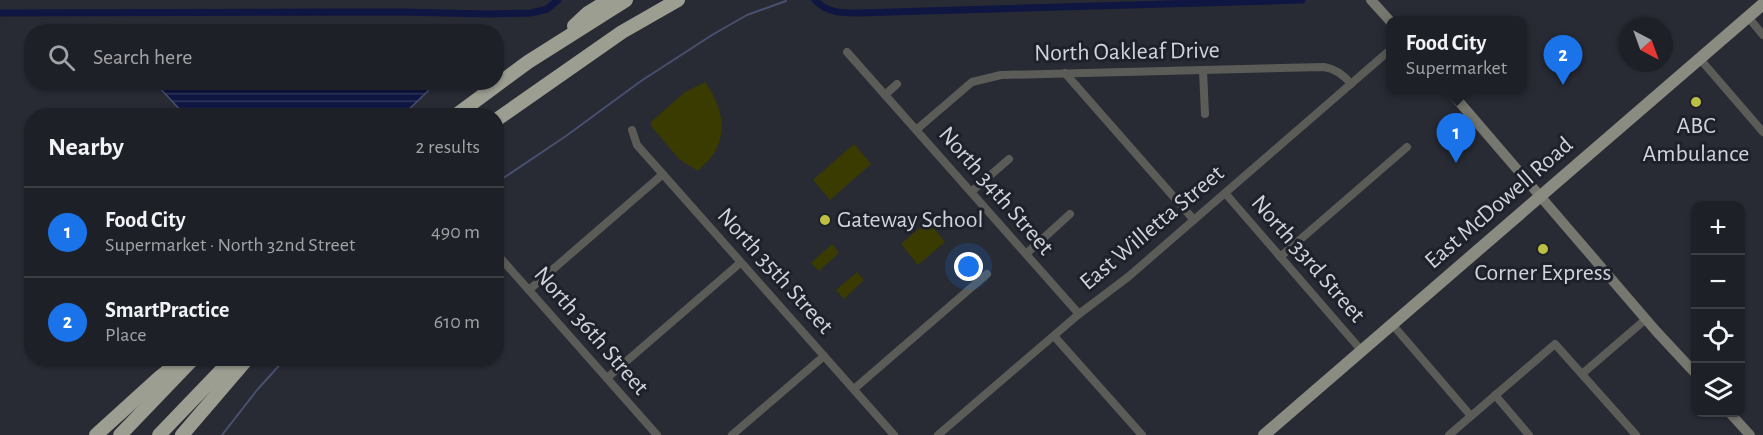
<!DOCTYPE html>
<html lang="en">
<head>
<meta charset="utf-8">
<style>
  body { margin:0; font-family:"Alegreya Sans",sans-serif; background:#2b2d33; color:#f1f3f6 }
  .controls { position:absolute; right:18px; bottom:18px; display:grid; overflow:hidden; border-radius:12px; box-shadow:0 2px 4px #0004 }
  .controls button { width:54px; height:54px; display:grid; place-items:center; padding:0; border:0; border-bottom:2px solid #3c3e44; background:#1e2027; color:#f1f3f6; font:30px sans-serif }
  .compass { position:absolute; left:1619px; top:18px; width:54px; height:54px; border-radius:50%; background:#1e2027; box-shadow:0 2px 4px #0004; rotate:139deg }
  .you { position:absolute; left:969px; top:267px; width:21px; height:21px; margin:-15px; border:4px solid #fff; border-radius:50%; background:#1a73e8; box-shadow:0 0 0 9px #1a73e833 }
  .badge { display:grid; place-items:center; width:39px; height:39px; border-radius:50%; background:#1a73e8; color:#fff; font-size:20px; font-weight:700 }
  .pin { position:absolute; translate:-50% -50px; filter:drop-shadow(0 2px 3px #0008) }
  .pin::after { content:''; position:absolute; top:32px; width:21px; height:18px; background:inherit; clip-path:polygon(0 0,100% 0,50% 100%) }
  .popup { position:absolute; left:1386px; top:16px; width:141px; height:78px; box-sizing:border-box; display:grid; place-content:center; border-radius:12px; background:#1e2027; filter:drop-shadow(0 2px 4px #0005); font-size:20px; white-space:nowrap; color:#a1a3a7 }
  .popup b { font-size:22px; color:#f1f3f6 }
  .popup::after { content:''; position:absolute; left:50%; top:100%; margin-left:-12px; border:12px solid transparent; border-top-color:#1e2027 }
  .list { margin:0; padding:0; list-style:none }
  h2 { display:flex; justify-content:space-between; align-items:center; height:78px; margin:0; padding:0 24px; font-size:26px }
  h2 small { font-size:20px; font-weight:400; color:#a1a3a7 }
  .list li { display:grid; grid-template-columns:39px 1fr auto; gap:18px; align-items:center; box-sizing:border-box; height:90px; padding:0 24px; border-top:2px solid #3c3e44 }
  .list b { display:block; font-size:22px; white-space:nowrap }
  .list p { margin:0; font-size:20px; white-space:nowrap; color:#a1a3a7 }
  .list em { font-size:20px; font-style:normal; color:#a1a3a7 }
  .icon { flex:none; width:33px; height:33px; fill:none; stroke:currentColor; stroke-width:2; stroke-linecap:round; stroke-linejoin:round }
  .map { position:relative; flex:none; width:1763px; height:435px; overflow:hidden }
  .search { position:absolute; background:#1e2027; box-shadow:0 2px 4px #0004; left:24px; top:24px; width:480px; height:66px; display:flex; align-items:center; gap:15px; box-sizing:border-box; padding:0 21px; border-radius:24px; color:#a1a3a7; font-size:22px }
  .panel { position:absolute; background:#1e2027; box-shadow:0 2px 4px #0004; left:24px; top:108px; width:480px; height:258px; border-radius:24px }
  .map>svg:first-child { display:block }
  .green { fill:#3a3b00 }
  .water { fill:url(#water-rules); stroke:#494f6f; stroke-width:1.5 }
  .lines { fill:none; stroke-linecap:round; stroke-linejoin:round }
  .stream { stroke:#494f6f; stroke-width:2 }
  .canal { stroke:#0f1641; stroke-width:7 }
  .street { stroke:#5b5c57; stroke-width:8 }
  .secondary { stroke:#76776f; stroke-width:10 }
  .primary { stroke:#8a8b81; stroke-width:12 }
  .highway { stroke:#9d9e92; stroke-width:14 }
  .poi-dot { fill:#bcbf44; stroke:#1e212a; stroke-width:2 }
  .labels { text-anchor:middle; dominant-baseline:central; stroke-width:6; stroke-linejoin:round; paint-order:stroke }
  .street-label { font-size:24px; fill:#d0d3d9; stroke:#1e212a }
  .poi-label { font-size:24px; fill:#d0d3d9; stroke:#1e212a }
</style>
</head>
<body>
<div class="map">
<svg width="1763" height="435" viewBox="0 0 1763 435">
  <defs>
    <pattern id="water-rules" width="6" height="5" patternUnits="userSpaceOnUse" patternTransform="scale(1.5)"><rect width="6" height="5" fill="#0f1641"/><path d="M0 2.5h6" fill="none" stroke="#31375c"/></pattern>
  </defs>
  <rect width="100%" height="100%" fill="#282b34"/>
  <g class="green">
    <path d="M705,82C720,103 729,129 714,153C710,160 703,165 698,171L679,159L651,126V122L685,92Z"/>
    <path d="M854,144L871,164L830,200L813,180Z"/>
    <path d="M928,221L945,242L918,265L901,244Z"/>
    <path d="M832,244L839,253L819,271L811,263Z"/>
    <path d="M857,272L864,280L844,299L836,290Z"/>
  </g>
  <path class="water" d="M427,82L428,91L402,116L185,115L155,83Z"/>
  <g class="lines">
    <g class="stream">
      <path d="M496,183L566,136L641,81L712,35L747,15L786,1"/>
      <path d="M222,435L257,390L286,358"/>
    </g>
    <g class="canal">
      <path d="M815,0C827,13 842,13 857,13L1302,0"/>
      <path d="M0,13L401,12L487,14L531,13L547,9L558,0"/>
    </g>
    <g class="street">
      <path d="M1748,17L1763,35"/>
      <path d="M847,52L1079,314"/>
      <path d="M1700,59L1763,132"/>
      <path d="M1203,71L1205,114"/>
      <path d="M1065,73L1194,220"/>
      <path d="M885,95L897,84"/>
      <path d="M632,130L637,145L894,435"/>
      <path d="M916,130L972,82L1001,75L1324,67C1336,69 1344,75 1351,84"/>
      <path d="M971,192L1009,159"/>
      <path d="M1225,193L1361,350"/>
      <path d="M496,253L657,435"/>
      <path d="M1026,254L1070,214"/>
      <path d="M1280,257L1407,147"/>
      <path d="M529,290L663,174"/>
      <path d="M1392,324L1471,416"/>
      <path d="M1054,336L1142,435"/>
      <path d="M1582,374L1646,319"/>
      <path d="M607,378L740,263"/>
      <path d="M854,389L987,274"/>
      <path d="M1495,395L1529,435"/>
      <path d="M732,435L824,356"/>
      <path d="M938,435L1079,314L1128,277L1390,50"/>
      <path d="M1449,435L1555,344L1636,435"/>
    </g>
    <g class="secondary">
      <path d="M1371,0L1390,21"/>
      <path d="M1449,90L1656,331L1696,374"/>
      <path d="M1729,412L1750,435"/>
    </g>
    <path class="primary" d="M1264,435L1763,4"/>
    <g class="highway">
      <path d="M574,26L588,13L609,0"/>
      <path d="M455,116L528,62L626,0"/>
      <path d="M496,120L622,32L678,0"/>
      <path d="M96,435L160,377L184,358"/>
      <path d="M120,435L194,358"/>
      <path d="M159,435L233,358"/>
      <path d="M182,435L248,358"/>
    </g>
  </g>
  <g class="poi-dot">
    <circle cx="1696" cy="102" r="6"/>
    <circle cx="825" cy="220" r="6"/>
    <circle cx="1543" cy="249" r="6"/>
  </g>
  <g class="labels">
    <g class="street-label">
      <text transform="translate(1127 52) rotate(-1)">North Oakleaf Drive</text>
      <text transform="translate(996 191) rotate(49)">North 34th Street</text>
      <text transform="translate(1499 203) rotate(-41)">East McDowell Road</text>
      <text transform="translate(1152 228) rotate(-40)">East Willetta Street</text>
      <text transform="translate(1308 259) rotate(49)">North 33rd Street</text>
      <text transform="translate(775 271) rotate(48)">North 35th Street</text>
      <text transform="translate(591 331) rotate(49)">North 36th Street</text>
    </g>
    <g class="poi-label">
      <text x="1696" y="126">ABC<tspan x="1696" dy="28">Ambulance</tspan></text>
      <text x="837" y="220" text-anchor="start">Gateway School</text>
      <text x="1543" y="273">Corner Express</text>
    </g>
  </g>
</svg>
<div class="controls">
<button>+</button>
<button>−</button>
<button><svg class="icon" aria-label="locate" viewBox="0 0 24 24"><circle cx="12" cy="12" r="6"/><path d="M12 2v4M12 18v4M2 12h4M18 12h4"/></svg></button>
<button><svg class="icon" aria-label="layers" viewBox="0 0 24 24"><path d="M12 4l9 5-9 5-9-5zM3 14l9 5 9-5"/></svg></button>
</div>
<svg class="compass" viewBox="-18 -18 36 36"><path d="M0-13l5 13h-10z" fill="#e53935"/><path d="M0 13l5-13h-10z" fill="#a1a3a7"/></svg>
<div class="you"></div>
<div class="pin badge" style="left:1456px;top:163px">1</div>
<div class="popup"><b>Food City</b>Supermarket</div>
<div class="pin badge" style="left:1563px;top:85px">2</div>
<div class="search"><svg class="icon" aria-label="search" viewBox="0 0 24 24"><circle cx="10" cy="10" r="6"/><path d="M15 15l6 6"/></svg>Search here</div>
<section class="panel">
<h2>Nearby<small>2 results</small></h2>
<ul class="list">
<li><span class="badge">1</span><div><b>Food City</b><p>Supermarket · North 32nd Street</p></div><em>490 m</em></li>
<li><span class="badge">2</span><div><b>SmartPractice</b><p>Place</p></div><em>610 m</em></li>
</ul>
</section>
</div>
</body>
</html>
